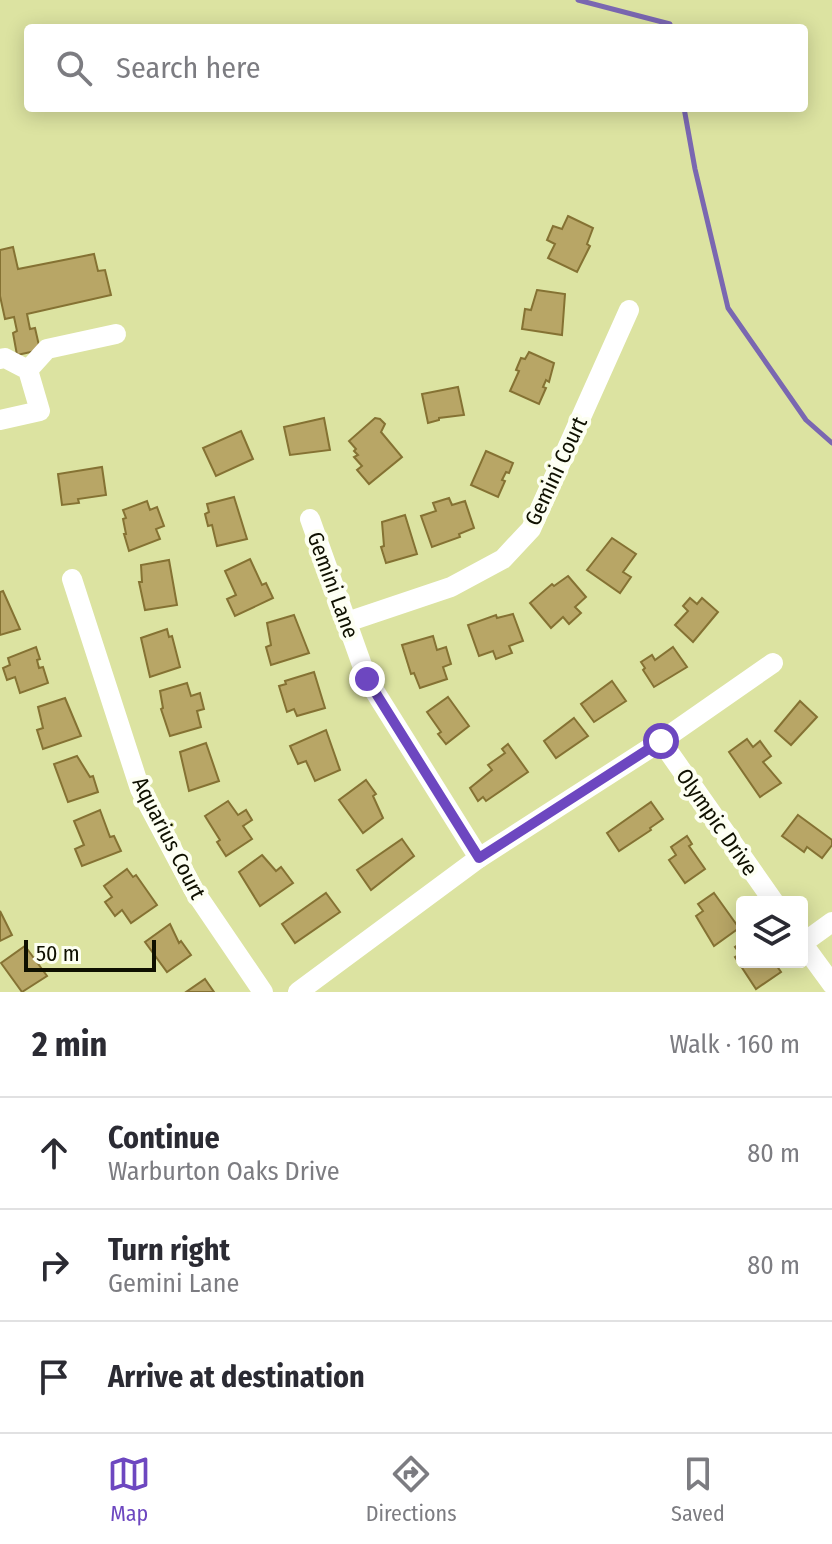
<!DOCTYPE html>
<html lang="en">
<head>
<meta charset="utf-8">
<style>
  body { margin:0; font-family:"Fira Sans Condensed",sans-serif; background:#f7f7f7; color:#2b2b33 }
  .controls { position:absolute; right:24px; bottom:24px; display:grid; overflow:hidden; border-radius:8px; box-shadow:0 4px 20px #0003 }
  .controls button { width:72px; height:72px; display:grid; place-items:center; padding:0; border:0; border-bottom:2px solid #e1e1e2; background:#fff; color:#2b2b33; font:40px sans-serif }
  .scale { position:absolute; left:24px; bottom:20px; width:132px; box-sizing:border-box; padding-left:8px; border:4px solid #0f1000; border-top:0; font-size:22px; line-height:28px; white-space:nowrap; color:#0f1000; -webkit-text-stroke:6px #fdfff2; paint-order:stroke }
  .stop { position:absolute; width:24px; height:24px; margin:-18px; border:6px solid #6d47c0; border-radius:50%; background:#fff }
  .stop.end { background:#6d47c0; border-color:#fff; box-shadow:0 2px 8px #0008 }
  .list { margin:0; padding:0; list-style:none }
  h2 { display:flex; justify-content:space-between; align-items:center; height:104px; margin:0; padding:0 32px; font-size:34px }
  h2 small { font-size:26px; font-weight:400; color:#7c7c81 }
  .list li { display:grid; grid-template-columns:52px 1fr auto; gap:24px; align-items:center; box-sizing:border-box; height:112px; padding:0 32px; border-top:2px solid #e1e1e2 }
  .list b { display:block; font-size:30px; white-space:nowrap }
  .list p { margin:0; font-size:26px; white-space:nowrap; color:#7c7c81 }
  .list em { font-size:26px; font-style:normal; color:#7c7c81 }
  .icon { flex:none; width:44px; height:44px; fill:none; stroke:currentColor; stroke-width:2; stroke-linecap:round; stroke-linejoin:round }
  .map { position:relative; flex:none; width:832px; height:992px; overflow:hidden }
  .search { position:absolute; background:#fff; box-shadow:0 4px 20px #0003; left:24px; right:24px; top:24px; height:88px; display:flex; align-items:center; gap:20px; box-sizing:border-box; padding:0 28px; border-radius:8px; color:#7c7c81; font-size:30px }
  .sheet { height:440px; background:#fff }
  nav { display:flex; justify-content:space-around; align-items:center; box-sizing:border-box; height:112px; border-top:2px solid #e1e1e2; background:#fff; font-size:22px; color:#7c7c81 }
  nav a { display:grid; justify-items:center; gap:4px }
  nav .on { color:#6d47c0 }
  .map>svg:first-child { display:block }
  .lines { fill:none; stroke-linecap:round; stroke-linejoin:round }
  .stream { stroke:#7a67b1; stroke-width:5 }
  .building { fill:#b8a666; stroke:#857233; stroke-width:2 }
  .minor { stroke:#fff; stroke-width:20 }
  .route { stroke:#6d47c0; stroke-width:10 }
  .labels { text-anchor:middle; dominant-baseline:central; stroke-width:8; stroke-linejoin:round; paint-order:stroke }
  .street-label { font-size:22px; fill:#0f1000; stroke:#fdfff2 }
</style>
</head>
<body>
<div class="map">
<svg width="832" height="992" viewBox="0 0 832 992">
  <rect width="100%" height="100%" fill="#dce3a1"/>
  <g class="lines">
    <g class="stream">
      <path d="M578,0L670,24L671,28"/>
      <path d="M684,108L695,169L728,308L806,420L832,443"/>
    </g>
  </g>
  <g class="building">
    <path d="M568,216L593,228L587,244L590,246L577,272L548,258L555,244L547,240L553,226L562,229Z"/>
    <path d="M13,247L18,269L94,254L98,271L105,270L111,295L27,314L30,329L35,328L40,350L17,355L13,333L17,331L14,317L5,319L0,296V250Z"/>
    <path d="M537,290L565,294L562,335L522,329L525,309L531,310Z"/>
    <path d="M529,352L554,363L549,382L546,380L543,387L546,388L539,404L510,391L519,371L516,370L521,358L525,359Z"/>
    <path d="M458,387L464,415L439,418V420L428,423L422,394Z"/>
    <path d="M324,418L330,450L290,455L284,427Z"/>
    <path d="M375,418L380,419L385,424L381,432L402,457L369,484L357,470L362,466L354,457L358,455L354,451L356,449L349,441Z"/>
    <path d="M241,431L253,459L216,476L203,448Z"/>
    <path d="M486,451L513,463L509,473L506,472L502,480L505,481L498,497L471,485Z"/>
    <path d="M102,467L106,495L78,499L79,503L62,505L58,474Z"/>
    <path d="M234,497L247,539L217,546L212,525L208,526L205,514L209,512L207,504Z"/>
    <path d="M449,498L452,505L465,501L474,528L459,534L460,537L432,547L421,516L436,511L433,503Z"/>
    <path d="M147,501L150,510L157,507L164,526L156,529L160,539L129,551L124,534H126L123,519L126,518L123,510Z"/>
    <path d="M405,515L417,554L386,563L381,547L384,546L382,522Z"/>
    <path d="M612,538L636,554L623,572L631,577L620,593L587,570Z"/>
    <path d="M250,559L262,585L266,583L273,598L235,616L227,599L236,595L225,571Z"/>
    <path d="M169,560L177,605L145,610L139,582H142L141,565Z"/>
    <path d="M568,576L586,597L575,607L581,613L569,624L563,617L551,628L530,603L552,584L554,586Z"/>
    <path d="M3,591L20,629L0,635V592Z"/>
    <path d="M690,598L697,604L702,598L718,612L693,642L675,625L688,611L683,606Z"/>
    <path d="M513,614L523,641L509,646L512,653L496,659L493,651L479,656L468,625L496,615L497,618Z"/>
    <path d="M294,615L309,653L271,665L266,647L271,645L267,623Z"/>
    <path d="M167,629L169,637L172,636L180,667L150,677L141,638Z"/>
    <path d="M433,636L437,650L446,647L451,664L443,667L447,679L420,688L414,673L411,674L402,645Z"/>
    <path d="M36,647L40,659L37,660L39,668L43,667L48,683L20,693L15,677L7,680L3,668L10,665L8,658Z"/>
    <path d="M673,647L687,667L654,687L643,670L645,668L641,662L652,655L655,660Z"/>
    <path d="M314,672L325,708L297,716L294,709L287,712L279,686L286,684L285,681Z"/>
    <path d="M612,681L626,701L594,722L581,704Z"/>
    <path d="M187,683L191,696L200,693L204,709L197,711L201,727L170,736L161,709L163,708L160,691Z"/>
    <path d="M448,697L469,726L446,744L438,734L441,732L427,712Z"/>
    <path d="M65,698L81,736L43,749L37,730L43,728L38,707Z"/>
    <path d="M800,701L817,717L791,745L775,731Z"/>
    <path d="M574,718L588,736L556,758L544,741Z"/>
    <path d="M326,730L340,770L315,781L306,761L298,764L290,746Z"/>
    <path d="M747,739L753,747L760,741L771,756L763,762L781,783L760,797L729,752Z"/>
    <path d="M206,743L219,781L189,791L180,752Z"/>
    <path d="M508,744L528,772L486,801L483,797L478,801L470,788L492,770L488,765L505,753L502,749Z"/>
    <path d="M77,756L90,777L93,776L98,792L68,802L54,764Z"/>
    <path d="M366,780L376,794L373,796L383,818L363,833L339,800Z"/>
    <path d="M228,801L238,815L246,810L252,820L243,826L252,839L226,856L217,842L220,840L205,816Z"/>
    <path d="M651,802L663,819L650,828L651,830L619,851L607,833Z"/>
    <path d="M100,810L110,837L114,836L121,851L82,866L75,849L84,845L74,821Z"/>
    <path d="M798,815L832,840V845L822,858L807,847L804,852L782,836Z"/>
    <path d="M687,836L692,844L689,846L705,869L685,883L669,860L676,855L671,847Z"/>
    <path d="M402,839L414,856L371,890L357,870Z"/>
    <path d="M262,855L276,871L281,867L293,883L260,906L239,872Z"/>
    <path d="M127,869L133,877L136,875L157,905L131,923L122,910L115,916L105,902L112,897L104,886Z"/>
    <path d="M326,893L340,912L295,943L282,924Z"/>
    <path d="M714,893L739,928L714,946L696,916L703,911L698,904Z"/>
    <path d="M0,911L12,935L0,941Z"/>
    <path d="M170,924L179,943L181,941L191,955L167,972L145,942Z"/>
    <path d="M742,942V962H774L781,972L756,989L735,957L740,954L735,947Z"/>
    <path d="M25,946L47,976L22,992L1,963Z"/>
    <path d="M205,979L214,992H186Z"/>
  </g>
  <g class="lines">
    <g class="minor">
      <path d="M0,359L5,358L28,370L40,411L0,420"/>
      <path d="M28,370L47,349L116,334"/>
      <path d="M310,519L367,679L479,858"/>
      <path d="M72,579L140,789L195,892L263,992"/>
      <path d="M347,622L451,587L503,559L531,529L629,310"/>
      <path d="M661,741L774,902"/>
      <path d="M802,943L832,984"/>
      <path d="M803,943L832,922"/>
      <path d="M298,992L479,858L661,741L773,663"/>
    </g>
  </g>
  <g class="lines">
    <path class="route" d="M367,679L479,858L661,741"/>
  </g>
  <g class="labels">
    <g class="street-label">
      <text transform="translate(556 471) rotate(-65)">Gemini Court</text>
      <text transform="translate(333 585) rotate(70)">Gemini Lane</text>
      <text transform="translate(717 822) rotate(55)">Olympic Drive</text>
      <text transform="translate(169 838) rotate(63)">Aquarius Court</text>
    </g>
  </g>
</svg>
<div class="controls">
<button><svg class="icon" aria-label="layers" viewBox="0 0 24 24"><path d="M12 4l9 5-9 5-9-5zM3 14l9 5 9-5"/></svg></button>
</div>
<div class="scale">50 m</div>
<div class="stop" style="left:661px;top:741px"></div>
<div class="stop end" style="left:367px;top:679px"></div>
<div class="search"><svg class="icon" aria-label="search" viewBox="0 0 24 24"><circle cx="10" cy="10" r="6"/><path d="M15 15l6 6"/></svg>Search here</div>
</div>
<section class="sheet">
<h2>2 min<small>Walk · 160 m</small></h2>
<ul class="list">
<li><svg class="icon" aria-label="ahead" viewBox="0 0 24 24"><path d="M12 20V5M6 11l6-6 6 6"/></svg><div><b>Continue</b><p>Warburton Oaks Drive</p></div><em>80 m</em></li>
<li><svg class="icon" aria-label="right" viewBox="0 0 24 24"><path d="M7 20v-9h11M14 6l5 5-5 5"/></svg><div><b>Turn right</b><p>Gemini Lane</p></div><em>80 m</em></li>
<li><svg class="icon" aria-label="arrive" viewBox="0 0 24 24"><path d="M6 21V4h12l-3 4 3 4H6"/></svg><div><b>Arrive at destination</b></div></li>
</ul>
</section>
<nav>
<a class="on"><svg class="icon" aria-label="map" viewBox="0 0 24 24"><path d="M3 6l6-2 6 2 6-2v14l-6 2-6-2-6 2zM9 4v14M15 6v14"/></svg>Map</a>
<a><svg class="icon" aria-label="directions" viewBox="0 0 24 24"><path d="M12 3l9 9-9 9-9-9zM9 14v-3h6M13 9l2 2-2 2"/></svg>Directions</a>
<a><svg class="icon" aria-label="saved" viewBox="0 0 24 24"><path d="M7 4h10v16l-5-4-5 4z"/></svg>Saved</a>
</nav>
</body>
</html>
